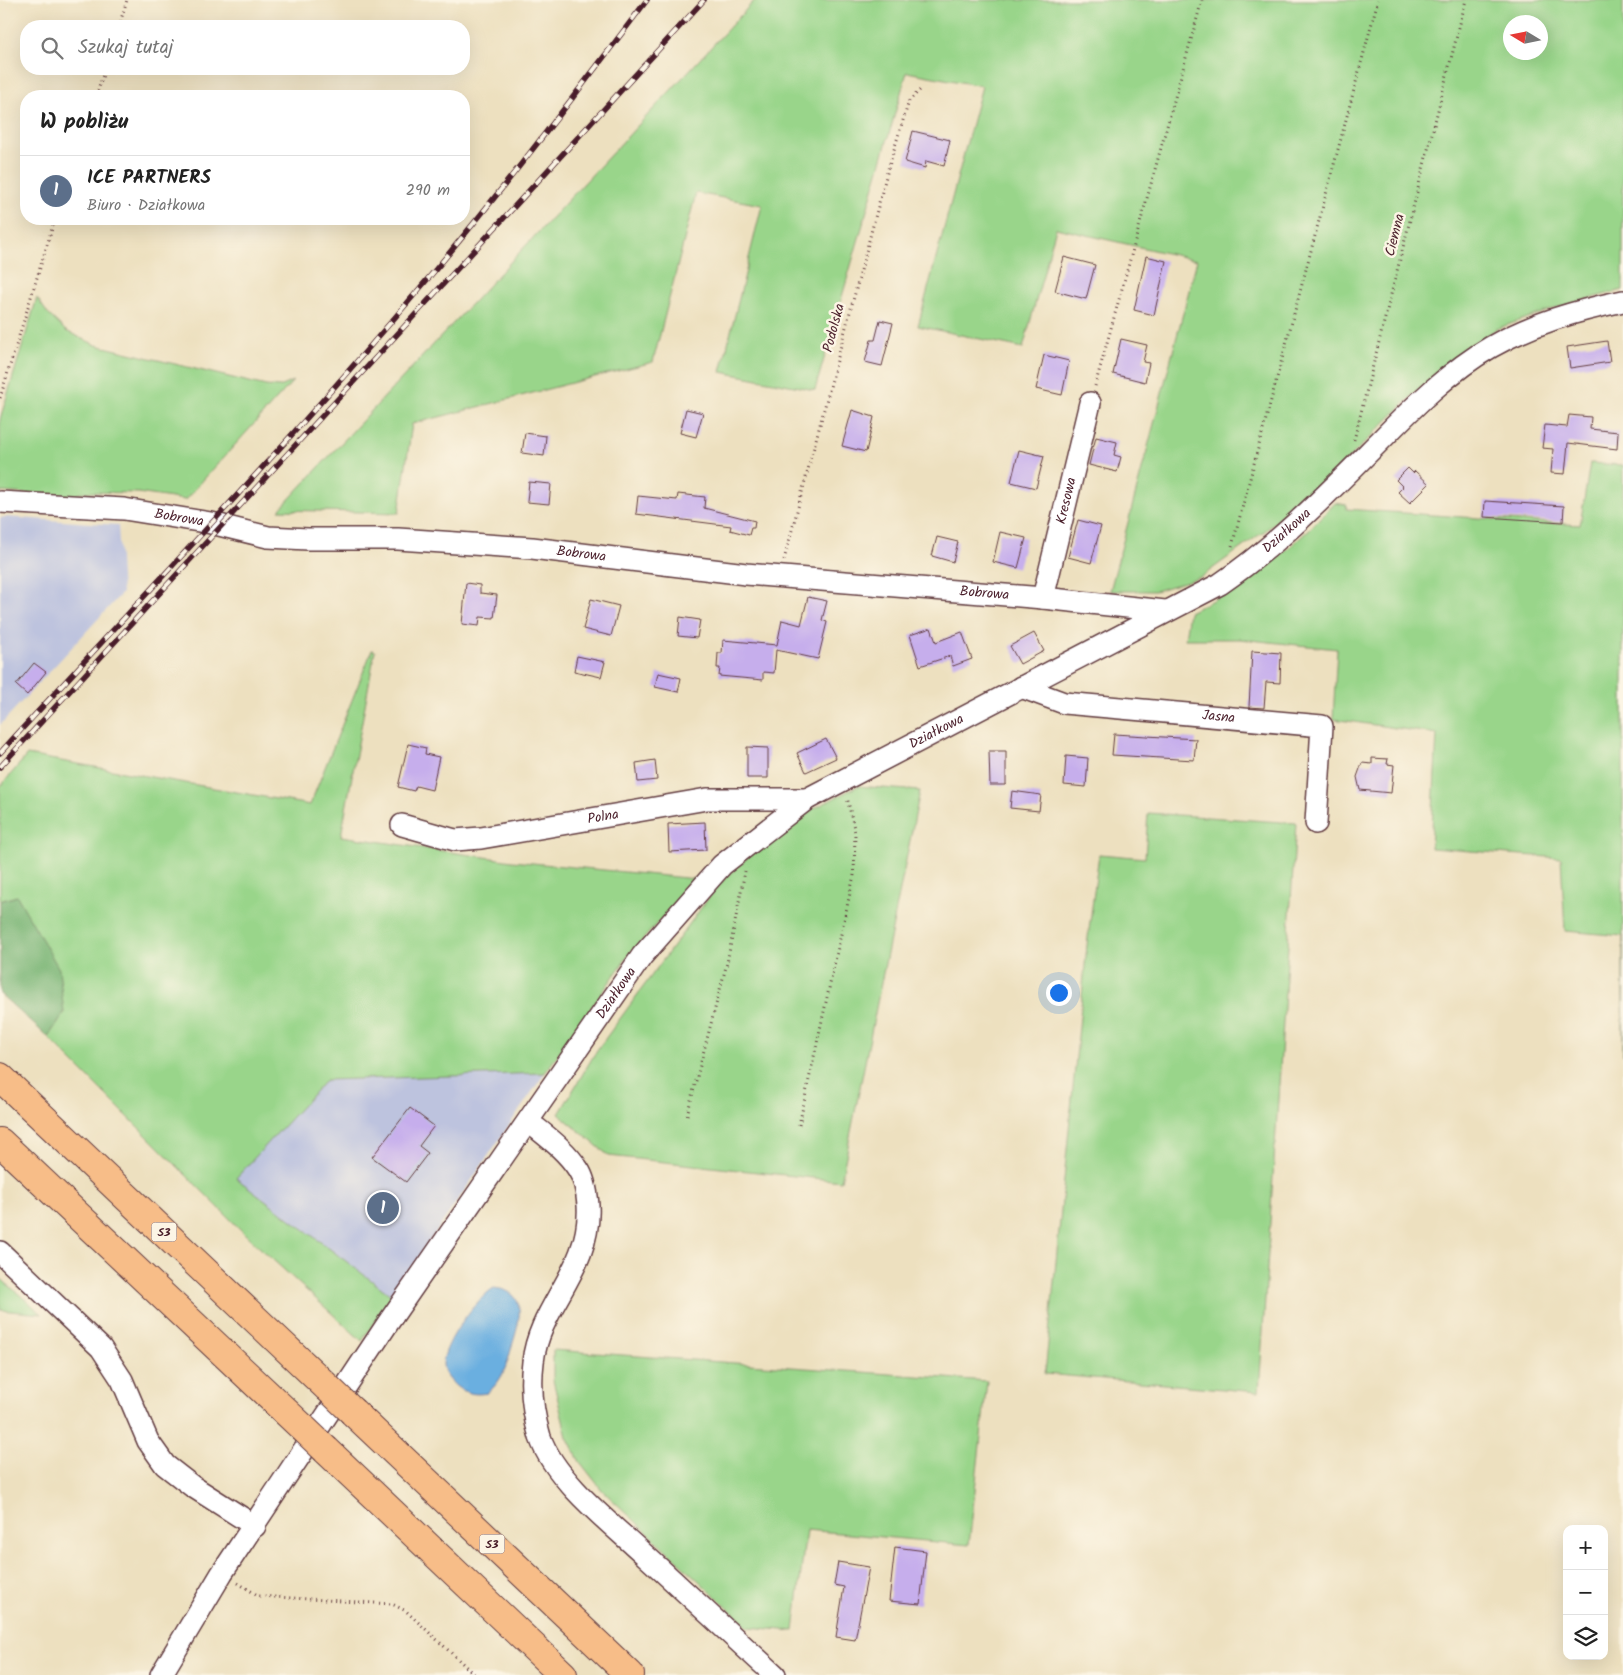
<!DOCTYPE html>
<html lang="pl">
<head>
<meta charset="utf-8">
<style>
  body { margin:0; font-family:Kalam,sans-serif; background:#f2f2f2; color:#222 }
  .controls { position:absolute; right:15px; bottom:15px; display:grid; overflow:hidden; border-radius:10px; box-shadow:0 5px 20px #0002 }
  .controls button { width:45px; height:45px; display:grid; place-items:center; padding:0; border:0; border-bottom:1px solid #e0e0e0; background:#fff; color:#222; font:25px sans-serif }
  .compass { position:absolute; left:1503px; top:15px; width:45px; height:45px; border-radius:50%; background:#fff; box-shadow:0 5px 20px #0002; rotate:280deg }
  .you { position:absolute; left:1058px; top:992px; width:18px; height:18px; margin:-12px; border:4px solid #fff; border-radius:50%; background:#1a73e8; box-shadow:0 0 0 8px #1a73e833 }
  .badge { display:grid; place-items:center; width:32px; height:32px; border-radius:50%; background:#2563eb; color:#fff; font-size:16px; font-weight:700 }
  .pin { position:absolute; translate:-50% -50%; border:2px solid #fff; box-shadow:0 1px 5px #0006 }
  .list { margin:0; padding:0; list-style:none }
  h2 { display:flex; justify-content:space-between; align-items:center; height:65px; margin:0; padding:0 20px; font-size:21px }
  h2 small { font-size:16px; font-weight:400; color:#767676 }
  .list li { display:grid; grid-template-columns:32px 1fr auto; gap:15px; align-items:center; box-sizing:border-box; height:70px; padding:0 20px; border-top:1px solid #e0e0e0 }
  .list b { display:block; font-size:19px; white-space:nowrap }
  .list p { margin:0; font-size:16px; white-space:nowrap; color:#767676 }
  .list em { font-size:16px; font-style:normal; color:#767676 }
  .icon { flex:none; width:28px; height:28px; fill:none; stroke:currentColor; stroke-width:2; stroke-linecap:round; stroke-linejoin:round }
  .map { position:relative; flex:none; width:1623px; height:1675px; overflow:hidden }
  .search { position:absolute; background:#fff; box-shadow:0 5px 20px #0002; left:20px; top:20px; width:450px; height:55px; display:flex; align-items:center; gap:12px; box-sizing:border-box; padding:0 18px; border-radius:20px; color:#767676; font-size:19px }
  .panel { position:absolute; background:#fff; box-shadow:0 5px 20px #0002; left:20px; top:90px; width:450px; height:135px; border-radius:20px }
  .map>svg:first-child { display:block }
  .industrial { fill:#bdc3de }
  .green { fill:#99d58a; stroke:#727a5a; fill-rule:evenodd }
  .forest { fill:#7ab676; stroke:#626a50 }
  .water { fill:#6aafe0; stroke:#5a6786 }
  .building { fill:#c6aeec }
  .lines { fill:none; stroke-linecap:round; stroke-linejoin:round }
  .minor-casing { stroke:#623c41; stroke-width:24 }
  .highway-casing { stroke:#623c41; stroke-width:30 }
  .path { stroke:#623c41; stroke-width:3; stroke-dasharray:1 4; stroke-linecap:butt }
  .minor { stroke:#fff; stroke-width:21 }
  .highway { stroke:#f7bd88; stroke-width:28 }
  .rail-casing { stroke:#4a1f2b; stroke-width:5.5 }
  .rail { stroke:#fcf5e5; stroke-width:4; stroke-dasharray:11; stroke-linecap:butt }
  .highway-bridge-casing { stroke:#623c41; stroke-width:30; stroke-linecap:butt }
  .highway-bridge { stroke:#f7bd88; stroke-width:28 }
  .labels { text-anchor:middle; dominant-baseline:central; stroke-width:5; stroke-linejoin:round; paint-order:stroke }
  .shield { fill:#fcf5e5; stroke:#7f5f63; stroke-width:1 }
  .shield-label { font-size:12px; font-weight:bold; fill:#4a1f2b }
  .street-label { font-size:14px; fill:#4a1f2b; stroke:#fcf5e5 }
</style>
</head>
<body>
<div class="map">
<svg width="1623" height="1675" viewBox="0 0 1623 1675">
  <rect width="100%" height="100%" fill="#fcf5e5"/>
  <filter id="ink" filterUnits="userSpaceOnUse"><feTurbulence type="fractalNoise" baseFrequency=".02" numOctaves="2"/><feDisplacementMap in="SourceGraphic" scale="10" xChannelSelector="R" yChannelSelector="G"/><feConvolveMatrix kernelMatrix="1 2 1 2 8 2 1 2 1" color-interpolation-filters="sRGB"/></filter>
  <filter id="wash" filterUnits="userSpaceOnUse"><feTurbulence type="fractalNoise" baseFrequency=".0096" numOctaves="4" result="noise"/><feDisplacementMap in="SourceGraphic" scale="20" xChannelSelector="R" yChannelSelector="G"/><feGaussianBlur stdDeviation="1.12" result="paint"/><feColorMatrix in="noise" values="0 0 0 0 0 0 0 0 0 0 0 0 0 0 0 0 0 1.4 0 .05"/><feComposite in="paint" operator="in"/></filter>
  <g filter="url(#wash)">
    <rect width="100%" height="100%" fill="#ede0bf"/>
    <g class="industrial">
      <path d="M5,517L118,525L122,593L0,725V518Z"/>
      <path d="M545,1073L392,1296L235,1178L326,1080Z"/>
    </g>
    <g class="green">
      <path d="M755,0H1623V290L1568,304L1496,329L1416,392L1328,479L1266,530L1201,577L1155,591H1110L1197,260L1056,228L1023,348L918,326L982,86L907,72L815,390L721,372L762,205L696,193L653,362L412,424L399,513L279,510ZM1510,22H1540V52H1510Z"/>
      <path d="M37,298L48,314L66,331L96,345L266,386L279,387L293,381L185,500L138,493L84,492L69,497L0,492V419Z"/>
      <path d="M1590,463L1623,465V1055V936L1565,931L1561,858L1431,848L1437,734L1333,719L1337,649L1240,639H1185L1189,612C1246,585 1292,550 1335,503L1347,505L1346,509L1580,525Z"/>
      <path d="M372,650L375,651L341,836L512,861L696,879L626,959L545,1073L326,1080L236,1178L392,1296L362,1341L248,1237L48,1037L64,1013L17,896L0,901V787L27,755L310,805Z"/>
      <path d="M858,786L920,791L841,1181L609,1156L559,1114L597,1050L718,885L766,840L811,810Z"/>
      <path d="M1148,813L1296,823L1259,1392L1045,1374L1087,945L1099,854L1145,858Z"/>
      <path d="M0,1278L42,1314L0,1310Z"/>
      <path d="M553,1350L987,1381L969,1545L806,1530L794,1631L748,1627L602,1490L580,1462L567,1437L553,1380Z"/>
    </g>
    <path class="forest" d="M17,896L59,969L64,1013L48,1037L0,994V901Z"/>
    <path class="water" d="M494,1288C530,1291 519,1323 512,1346C507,1364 503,1381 487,1393C476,1395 467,1394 457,1387C451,1382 443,1373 443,1364C443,1344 477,1297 494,1288Z"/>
    <g id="blocks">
      <g class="building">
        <path d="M913,131L950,140L944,166L926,161L925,168L905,162Z"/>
        <path d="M1146,256L1166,261L1154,315L1134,310Z"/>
        <path d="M1064,257L1095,265L1086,299L1055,291Z"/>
        <path d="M880,320L893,323L882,366L865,362L871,340H875Z"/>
        <path d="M1121,339L1147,345L1143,362L1149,363L1145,382L1113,374Z"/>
        <path d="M1607,341L1610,362L1570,368L1567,347Z"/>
        <path d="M1044,355L1069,361L1062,395L1036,389Z"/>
        <path d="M686,409L703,413L696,437L680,433Z"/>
        <path d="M852,410L874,417L866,452L842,446Z"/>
        <path d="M1569,415L1591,417L1590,429L1618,432L1617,449L1568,443L1565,474L1551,473L1553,449L1542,448L1545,425L1567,427Z"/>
        <path d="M525,433L546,436L544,456L522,453Z"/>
        <path d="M1096,437L1117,442L1114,455L1121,457L1117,472L1089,465Z"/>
        <path d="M1019,450L1044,456L1036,488L1011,482Z"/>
        <path d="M1408,468L1413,473L1415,471L1429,484L1410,503L1398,492L1403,487L1396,480Z"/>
        <path d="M529,482L551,484L549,504L527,502Z"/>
        <path d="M678,494L705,497L704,508L755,521L754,528H751L749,535L730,530L731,526L636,514L638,496L677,500Z"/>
        <path d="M1485,501L1564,506L1563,522L1484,517Z"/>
        <path d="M1078,520L1101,526L1091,563L1068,557Z"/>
        <path d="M1000,532L1026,538L1018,568L993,562Z"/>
        <path d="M937,537L958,542L953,562L932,556Z"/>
        <path d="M466,583L480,585V593L497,595L494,618L480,617L479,626L462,624Z"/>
        <path d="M808,597L827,601L822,620L827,622L818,659L776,650L774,673L763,672V680L719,676L720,668H717L718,653H722L723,640L777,645L782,620L801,625Z"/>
        <path d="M591,599L619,606L611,636L583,629Z"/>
        <path d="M680,617L700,620L697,638L678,636Z"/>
        <path d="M931,628L936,642L962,632L972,659L953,666L950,656L920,666L910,635Z"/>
        <path d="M1034,633L1044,651L1020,664L1010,646Z"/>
        <path d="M1252,651L1281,653L1280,683L1266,682L1264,708L1249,707Z"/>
        <path d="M577,656L605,662L601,677L574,671Z"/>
        <path d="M34,663L46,672L27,695L16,685Z"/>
        <path d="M658,673L681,678L678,692L655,687Z"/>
        <path d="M1114,734L1196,739L1194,760L1112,755Z"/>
        <path d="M826,739L836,758L806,772L797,753Z"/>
        <path d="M408,744L426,748L425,754L439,757L432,790L416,786L414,791L398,787Z"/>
        <path d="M747,747L768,748V778H747Z"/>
        <path d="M989,751H1006V785H990Z"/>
        <path d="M1066,756L1088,758L1086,787L1064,785Z"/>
        <path d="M1372,758L1388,759L1387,764L1394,765L1391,793L1360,790L1357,777L1362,763L1372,764Z"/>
        <path d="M655,760L657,780L638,782L636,763Z"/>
        <path d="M1012,791L1041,795L1039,811L1010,808Z"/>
        <path d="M705,822L706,850L669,852L668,824Z"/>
        <path d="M410,1108L434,1126L419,1146L428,1153L406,1182L372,1157Z"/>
        <path d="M895,1547L926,1551L920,1604L889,1601Z"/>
        <path d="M838,1562L869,1567L855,1640L836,1637L844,1587L834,1585Z"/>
      </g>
    </g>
  </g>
  <g filter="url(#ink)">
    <use href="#blocks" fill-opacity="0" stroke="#623c41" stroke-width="1"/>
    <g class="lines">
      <g class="minor-casing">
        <g id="minor">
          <path id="s1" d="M0,502L124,509L211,523L268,537L308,539H398L532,548L746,574L1043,598L1165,611"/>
          <path id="s2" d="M1043,598L1090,403"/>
          <path id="s3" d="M1021,687L1064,703L1322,726L1316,823"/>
          <path id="s4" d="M402,825L455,840L481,838L707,799H807"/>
          <path d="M529,1122C546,1136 566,1150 578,1169C585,1179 587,1193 588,1205C592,1269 539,1305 533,1362C530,1386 533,1414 540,1437C555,1481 614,1526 647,1557C690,1596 732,1636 775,1675"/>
          <path d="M0,1252L101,1348L122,1380L148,1441L165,1465L192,1486L255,1526"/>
          <path id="s5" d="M161,1675L222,1573L388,1323L642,956L722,865L807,799L1220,584C1279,544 1331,490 1381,440C1413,407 1451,370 1491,347C1533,323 1576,311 1623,301"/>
        </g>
      </g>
      <g class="highway-casing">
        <g id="highway">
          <path d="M0,1077L328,1388"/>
          <path d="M0,1142L303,1428"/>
          <path d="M353,1412L630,1675"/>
          <path d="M326,1450L563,1675"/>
        </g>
      </g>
      <g class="path">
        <path d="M119,26L127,0"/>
        <path d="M96,96L105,69"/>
        <path d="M1095,386L1202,0"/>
        <path d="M0,398L55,219"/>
        <path d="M1354,440L1466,0"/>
        <path d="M1232,546L1378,0"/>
        <path d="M784,560L888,169L909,101L920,90"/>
        <path d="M687,1115L727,963L745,871"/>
        <path d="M799,1125L854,875L855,833L847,797"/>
        <path d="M238,1583L259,1596L392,1604L406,1611L475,1675"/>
      </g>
      <use href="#minor" class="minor"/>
      <use href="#highway" class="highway"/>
      <g class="rail-casing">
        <g id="rail">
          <path d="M0,753C137,603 277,456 409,301C492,204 570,102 647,0"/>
          <path d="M0,767L704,0"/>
        </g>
      </g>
      <use href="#rail" class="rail"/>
      <g class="highway-bridge-casing">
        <g id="highway-bridge">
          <path d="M328,1388L353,1412"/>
          <path d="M303,1428L326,1450"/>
        </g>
      </g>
      <use href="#highway-bridge" class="highway-bridge"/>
    </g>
  </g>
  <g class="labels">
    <g class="shield">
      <rect x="151.5" y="1222.5" width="25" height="19" rx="4"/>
      <rect x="479.5" y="1534.5" width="25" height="19" rx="4"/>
    </g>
    <g class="shield-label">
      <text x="164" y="1232">S3</text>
      <text x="492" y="1544">S3</text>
    </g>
    <g class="street-label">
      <text transform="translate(1395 235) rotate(-76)">Ciemna</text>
      <text transform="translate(834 328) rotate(-75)">Podolska</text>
      <text stroke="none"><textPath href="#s2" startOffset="100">Kresowa</textPath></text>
      <text stroke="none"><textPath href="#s1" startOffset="180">Bobrowa</textPath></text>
      <text stroke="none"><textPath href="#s5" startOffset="1645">Działkowa</textPath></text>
      <text stroke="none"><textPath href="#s1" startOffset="585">Bobrowa</textPath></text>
      <text stroke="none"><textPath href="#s1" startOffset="990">Bobrowa</textPath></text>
      <text stroke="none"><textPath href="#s3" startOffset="201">Jasna</textPath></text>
      <text stroke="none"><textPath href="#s5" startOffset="1240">Działkowa</textPath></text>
      <text stroke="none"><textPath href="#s4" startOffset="205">Polna</textPath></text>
      <text stroke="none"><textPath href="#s5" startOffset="820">Działkowa</textPath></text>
    </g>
  </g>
</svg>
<div class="controls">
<button>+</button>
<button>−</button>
<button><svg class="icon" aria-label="layers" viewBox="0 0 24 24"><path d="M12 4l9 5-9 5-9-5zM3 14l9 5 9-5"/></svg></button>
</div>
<svg class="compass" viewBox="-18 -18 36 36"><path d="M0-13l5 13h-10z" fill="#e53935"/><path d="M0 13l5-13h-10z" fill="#767676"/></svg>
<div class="you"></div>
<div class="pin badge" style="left:383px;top:1208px;background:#5c6f8a">1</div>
<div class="search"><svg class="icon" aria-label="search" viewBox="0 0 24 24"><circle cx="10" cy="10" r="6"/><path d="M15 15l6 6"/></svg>Szukaj tutaj</div>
<section class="panel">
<h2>W pobliżu<small></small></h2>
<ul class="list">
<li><span class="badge" style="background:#5c6f8a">1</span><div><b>ICE PARTNERS</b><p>Biuro · Działkowa</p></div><em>290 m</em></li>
</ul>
</section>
</div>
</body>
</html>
